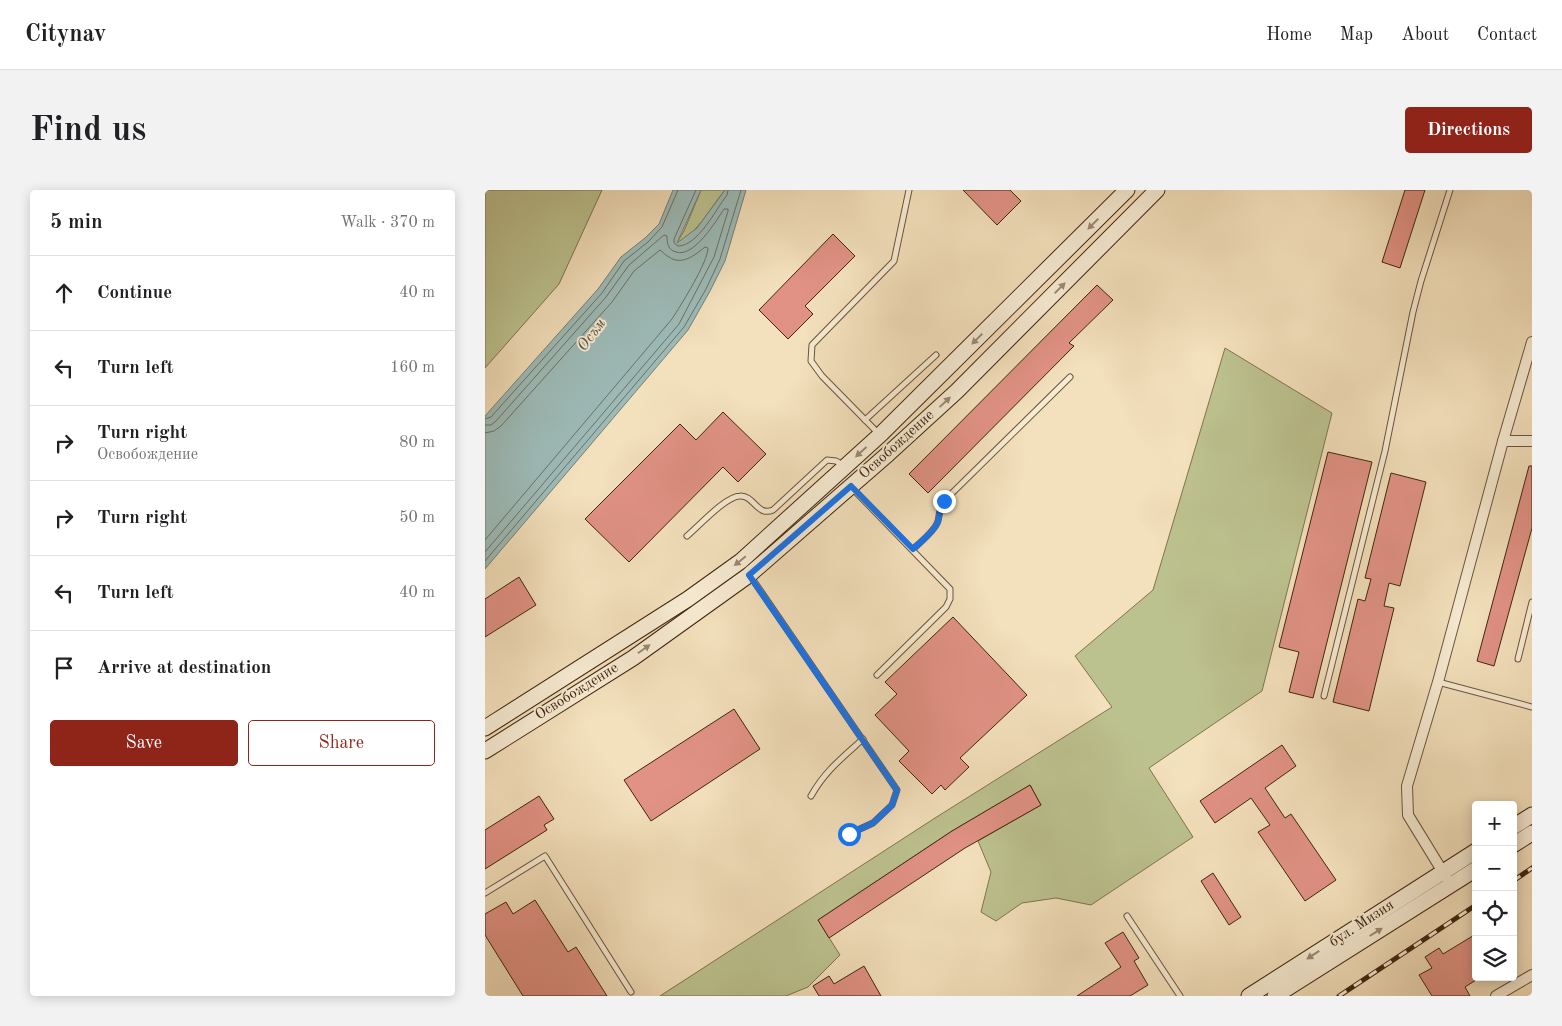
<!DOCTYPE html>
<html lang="en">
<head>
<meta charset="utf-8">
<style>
  body { margin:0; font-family:"Old Standard TT",serif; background:#f2f2f2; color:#202124 }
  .controls { position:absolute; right:15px; bottom:15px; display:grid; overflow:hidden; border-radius:5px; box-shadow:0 2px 12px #0003 }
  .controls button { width:45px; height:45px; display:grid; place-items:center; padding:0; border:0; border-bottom:1px solid #e0e0e0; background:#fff; color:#202124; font:25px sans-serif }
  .stop { position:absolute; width:15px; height:15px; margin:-11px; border:4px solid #1a73e8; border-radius:50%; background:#fff }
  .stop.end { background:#1a73e8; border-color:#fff; box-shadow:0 1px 5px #0008 }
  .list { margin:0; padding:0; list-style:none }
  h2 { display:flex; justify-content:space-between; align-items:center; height:65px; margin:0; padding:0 20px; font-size:21px }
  h2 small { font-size:16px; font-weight:400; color:#757577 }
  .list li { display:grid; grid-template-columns:32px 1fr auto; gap:15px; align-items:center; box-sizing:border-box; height:75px; padding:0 20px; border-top:1px solid #e0e0e0 }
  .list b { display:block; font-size:19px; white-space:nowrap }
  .list p { margin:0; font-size:16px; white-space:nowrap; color:#757577 }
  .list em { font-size:16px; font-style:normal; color:#757577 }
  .actions { display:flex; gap:10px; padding:15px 20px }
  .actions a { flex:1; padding:11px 0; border:1px solid #8f2418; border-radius:5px; text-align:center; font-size:18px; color:#8f2418 }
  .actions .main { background:#8f2418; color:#fff }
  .icon { flex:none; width:28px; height:28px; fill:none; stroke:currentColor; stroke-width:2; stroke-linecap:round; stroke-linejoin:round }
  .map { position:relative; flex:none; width:1047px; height:806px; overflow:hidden; border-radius:5px }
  header { display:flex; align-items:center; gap:30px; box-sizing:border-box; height:70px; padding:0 25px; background:#fff; border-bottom:1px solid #e0e0e0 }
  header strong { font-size:24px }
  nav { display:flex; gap:28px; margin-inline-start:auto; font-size:18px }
  .intro { display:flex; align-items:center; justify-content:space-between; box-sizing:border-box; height:120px; padding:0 30px }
  h1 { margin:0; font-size:35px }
  .button { padding:12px 22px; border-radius:5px; background:#8f2418; color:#fff; font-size:18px; font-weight:700 }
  main { display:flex; gap:30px; padding:0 30px }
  aside { flex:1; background:#fff; border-radius:5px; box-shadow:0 2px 12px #0003 }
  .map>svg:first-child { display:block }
  .green { fill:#bcc28f; stroke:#7e744e }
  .water { fill:#9dbbb8; stroke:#777f74 }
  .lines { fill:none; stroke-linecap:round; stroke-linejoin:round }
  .shore { stroke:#6e7063; stroke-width:1 }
  .building { fill:#e19285; stroke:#3f250e }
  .lane-casing { stroke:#6c543a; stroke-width:7 }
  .street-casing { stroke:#6c543a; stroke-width:12 }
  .secondary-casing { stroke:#3f250e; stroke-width:17 }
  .lane { stroke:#f7ebd3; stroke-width:5 }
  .street { stroke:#f7ebd3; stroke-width:10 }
  .secondary { stroke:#f7ebd3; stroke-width:15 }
  .rail-casing { stroke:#3f250e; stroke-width:5 }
  .rail { stroke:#f7ebd3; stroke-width:3; stroke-dasharray:9; stroke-linecap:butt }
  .oneway { fill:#9b8870 }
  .route { stroke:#1a73e8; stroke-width:6 }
  .labels { text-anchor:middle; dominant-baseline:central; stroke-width:4; stroke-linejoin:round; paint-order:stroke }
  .street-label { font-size:15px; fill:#3f250e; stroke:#f7ebd3 }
  .water-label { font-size:16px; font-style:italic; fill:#5b5241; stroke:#f7ebd3 }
</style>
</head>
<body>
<header>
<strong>Citynav</strong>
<nav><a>Home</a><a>Map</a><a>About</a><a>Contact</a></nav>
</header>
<div class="intro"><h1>Find us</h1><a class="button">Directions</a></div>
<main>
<aside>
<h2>5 min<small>Walk · 370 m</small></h2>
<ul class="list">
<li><svg class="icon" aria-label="ahead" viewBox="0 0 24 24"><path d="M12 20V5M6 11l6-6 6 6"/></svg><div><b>Continue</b></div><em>40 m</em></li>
<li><svg class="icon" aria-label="left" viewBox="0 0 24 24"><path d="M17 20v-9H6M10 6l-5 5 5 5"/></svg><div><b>Turn left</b></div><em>160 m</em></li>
<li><svg class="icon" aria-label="right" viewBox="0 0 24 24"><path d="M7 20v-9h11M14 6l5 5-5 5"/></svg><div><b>Turn right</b><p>Освобождение</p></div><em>80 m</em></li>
<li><svg class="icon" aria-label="right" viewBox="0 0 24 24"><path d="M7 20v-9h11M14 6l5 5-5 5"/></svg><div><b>Turn right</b></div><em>50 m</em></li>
<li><svg class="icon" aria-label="left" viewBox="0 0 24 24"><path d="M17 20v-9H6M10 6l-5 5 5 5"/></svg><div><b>Turn left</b></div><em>40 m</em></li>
<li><svg class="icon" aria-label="arrive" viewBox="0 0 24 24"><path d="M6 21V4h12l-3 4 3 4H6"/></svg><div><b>Arrive at destination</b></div></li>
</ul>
<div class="actions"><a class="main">Save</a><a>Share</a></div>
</aside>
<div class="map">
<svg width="1047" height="806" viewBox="0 0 1047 806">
  <rect width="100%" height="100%" fill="#f3e0bc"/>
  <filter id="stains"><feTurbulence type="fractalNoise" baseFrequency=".004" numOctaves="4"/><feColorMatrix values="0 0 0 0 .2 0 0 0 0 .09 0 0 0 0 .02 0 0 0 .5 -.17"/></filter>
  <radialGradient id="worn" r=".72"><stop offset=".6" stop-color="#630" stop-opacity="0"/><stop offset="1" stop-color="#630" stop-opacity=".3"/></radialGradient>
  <g class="green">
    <path d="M0,0H117L74,94L0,178Z"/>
    <path d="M216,0H240C224,19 214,42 191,54L199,41Z"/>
    <path d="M740,158L847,223L777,501L664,578L708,647L606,715L571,708L537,713L511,731L496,722L506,682L493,651L556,615L545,595L467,641L333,730L355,765L323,797L301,806H175L450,628L627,517L590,466L668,400Z"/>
  </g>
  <path class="water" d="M188,0H216L192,53L212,38L240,0H261L240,71L225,101L203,140L0,379V226L113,99L136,67L160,48L174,34Z"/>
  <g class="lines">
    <g class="shore">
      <path d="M211,0L189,49V53L193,56C213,56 231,19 242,5L243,0"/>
      <path d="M0,229L6,227L117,103L139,71L163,52L177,37L193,0"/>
      <path d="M0,235H6L11,231L121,107L144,75L179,45L182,46C182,53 183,60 191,62C209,68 231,31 239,19H243V21L229,67L194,134L0,362"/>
      <path d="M0,243L9,241L16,236L127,112L149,81L175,60C178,62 180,65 184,67C197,76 210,65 220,57L223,58C223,72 196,115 187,129L0,350"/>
      <path d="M0,371L199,137L221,99L235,69L256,0"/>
    </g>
  </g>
  <g class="building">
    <path d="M478,0H525L536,11L512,35Z"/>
    <path d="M920,0H940L915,78L897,72Z"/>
    <path d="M348,44L370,66L320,116L328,124L303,149L274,120Z"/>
    <path d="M612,95L628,110L584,153L589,156L443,303L424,284Z"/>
    <path d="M238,222L281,264L253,292L238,277L144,372L100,329L195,234L211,250Z"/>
    <path d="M843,262L887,272L828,508L804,502L814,462L794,457Z"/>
    <path d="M1044,276H1047V338L1009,476L992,471Z"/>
    <path d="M906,283L941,292L915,396L904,393L899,416L909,418L884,521L848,512L873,409L880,411L886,389L880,388Z"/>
    <path d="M34,387L51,415L0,447V409Z"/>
    <path d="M468,427L542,505L475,568L484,577L460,600L456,595L447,604L414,571L424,561L390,525L412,504L400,492Z"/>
    <path d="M249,519L275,559L166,631L139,590Z"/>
    <path d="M797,555L811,576L780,598L800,628L806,624L851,690L820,711L773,642L785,635L766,608L730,633L715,611Z"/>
    <path d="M545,595L556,615L480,658L344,748L333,730L467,641Z"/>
    <path d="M54,606L69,629L59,635L62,640L0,679V640Z"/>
    <path d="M728,683L756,727L744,735L716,691Z"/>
    <path d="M50,710L83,762L91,757L122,806H38L0,745V724L21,712L28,724Z"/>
    <path d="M638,742L654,768L649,771L663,795L645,806H592L636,777L620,753Z"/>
    <path d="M991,744V790L980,797L985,806H947L934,785L947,778L940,767L954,758L958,764Z"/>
    <path d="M379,776L396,806H334L328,796L344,786L349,794Z"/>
  </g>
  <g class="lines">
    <g class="lane-casing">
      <g id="lane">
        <path d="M380,230L451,165"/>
        <path d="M393,243L337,186L326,171L327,155L409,71L424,0"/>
        <path d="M366,297L465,399V409L461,417L392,485"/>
        <path d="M202,346C213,337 241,306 255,306C269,305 272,327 288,320L342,270L351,271L358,275"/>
        <path d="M428,359C435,353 451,339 453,331C455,323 454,319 459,311L585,187"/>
        <path d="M266,387L412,600L407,615L388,633L364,644"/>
        <path d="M1033,469L1047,412"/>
        <path d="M953,492L1047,517"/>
        <path d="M839,506L900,261L928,122L936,91L965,0"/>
        <path d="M326,606C340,581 357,568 378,549"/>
        <path d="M0,703L60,666L146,802"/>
        <path d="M642,726L695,806"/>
      </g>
    </g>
    <g class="street-casing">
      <g id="street">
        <path d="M1018,251H1047"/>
        <path d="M961,687L923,625L922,596L953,492L1018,251L1047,152"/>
        <path d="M1011,806L1047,785"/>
      </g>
    </g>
    <g class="secondary-casing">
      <g id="secondary">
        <path d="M0,538L203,409L256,371L395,245L642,0"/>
        <path d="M0,561L148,468L264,385L403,264L472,201L672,0"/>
        <path d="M1028,637L1047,625"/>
        <path d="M1028,655L1047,643"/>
        <path d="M764,806L991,661"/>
        <path d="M790,806L991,679"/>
      </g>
    </g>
    <use href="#lane" class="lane"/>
    <use href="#street" class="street"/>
    <use href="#secondary" class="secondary"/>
    <g class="rail-casing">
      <g id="rail">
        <path d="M1028,691L1047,678"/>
        <path d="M854,806L991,715"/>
      </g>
    </g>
    <use href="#rail" class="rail"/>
  </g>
  <defs><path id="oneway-solid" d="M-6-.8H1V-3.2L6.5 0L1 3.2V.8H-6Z" transform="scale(1.25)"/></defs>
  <g class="oneway">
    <use href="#oneway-solid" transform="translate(608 34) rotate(135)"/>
    <use href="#oneway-solid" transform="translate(575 98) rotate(-45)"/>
    <use href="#oneway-solid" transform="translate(492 149) rotate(135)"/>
    <use href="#oneway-solid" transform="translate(460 212) rotate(-43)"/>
    <use href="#oneway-solid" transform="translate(376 262) rotate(138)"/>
    <use href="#oneway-solid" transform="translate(255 371) rotate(141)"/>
    <use href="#oneway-solid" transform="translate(159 459) rotate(-35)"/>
    <use href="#oneway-solid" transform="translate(891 742) rotate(-32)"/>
    <use href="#oneway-solid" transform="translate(828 765) rotate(147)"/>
  </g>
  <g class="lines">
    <path class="route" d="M364,644L388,633L407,615L412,600L264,385L366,296L428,359C435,353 451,339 453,331C455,323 454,319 459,311"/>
  </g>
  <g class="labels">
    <g class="street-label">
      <text transform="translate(412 255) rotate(-42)">Освобождение</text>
      <text transform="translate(92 502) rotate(-32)">Освобождение</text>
      <text transform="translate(877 734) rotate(-33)">бул. Мизия</text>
    </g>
    <g class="water-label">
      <text transform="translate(107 145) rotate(-53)">Осъм</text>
    </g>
  </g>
  <rect width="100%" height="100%" filter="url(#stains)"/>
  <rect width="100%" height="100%" fill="url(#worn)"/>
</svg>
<div class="controls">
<button>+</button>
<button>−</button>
<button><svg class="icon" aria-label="locate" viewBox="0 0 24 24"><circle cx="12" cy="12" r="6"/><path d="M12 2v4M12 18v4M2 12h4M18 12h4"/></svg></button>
<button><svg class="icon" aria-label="layers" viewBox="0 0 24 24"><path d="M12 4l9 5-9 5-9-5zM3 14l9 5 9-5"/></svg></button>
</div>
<div class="stop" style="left:364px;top:644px"></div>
<div class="stop end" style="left:459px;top:311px"></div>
</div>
</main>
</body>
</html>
